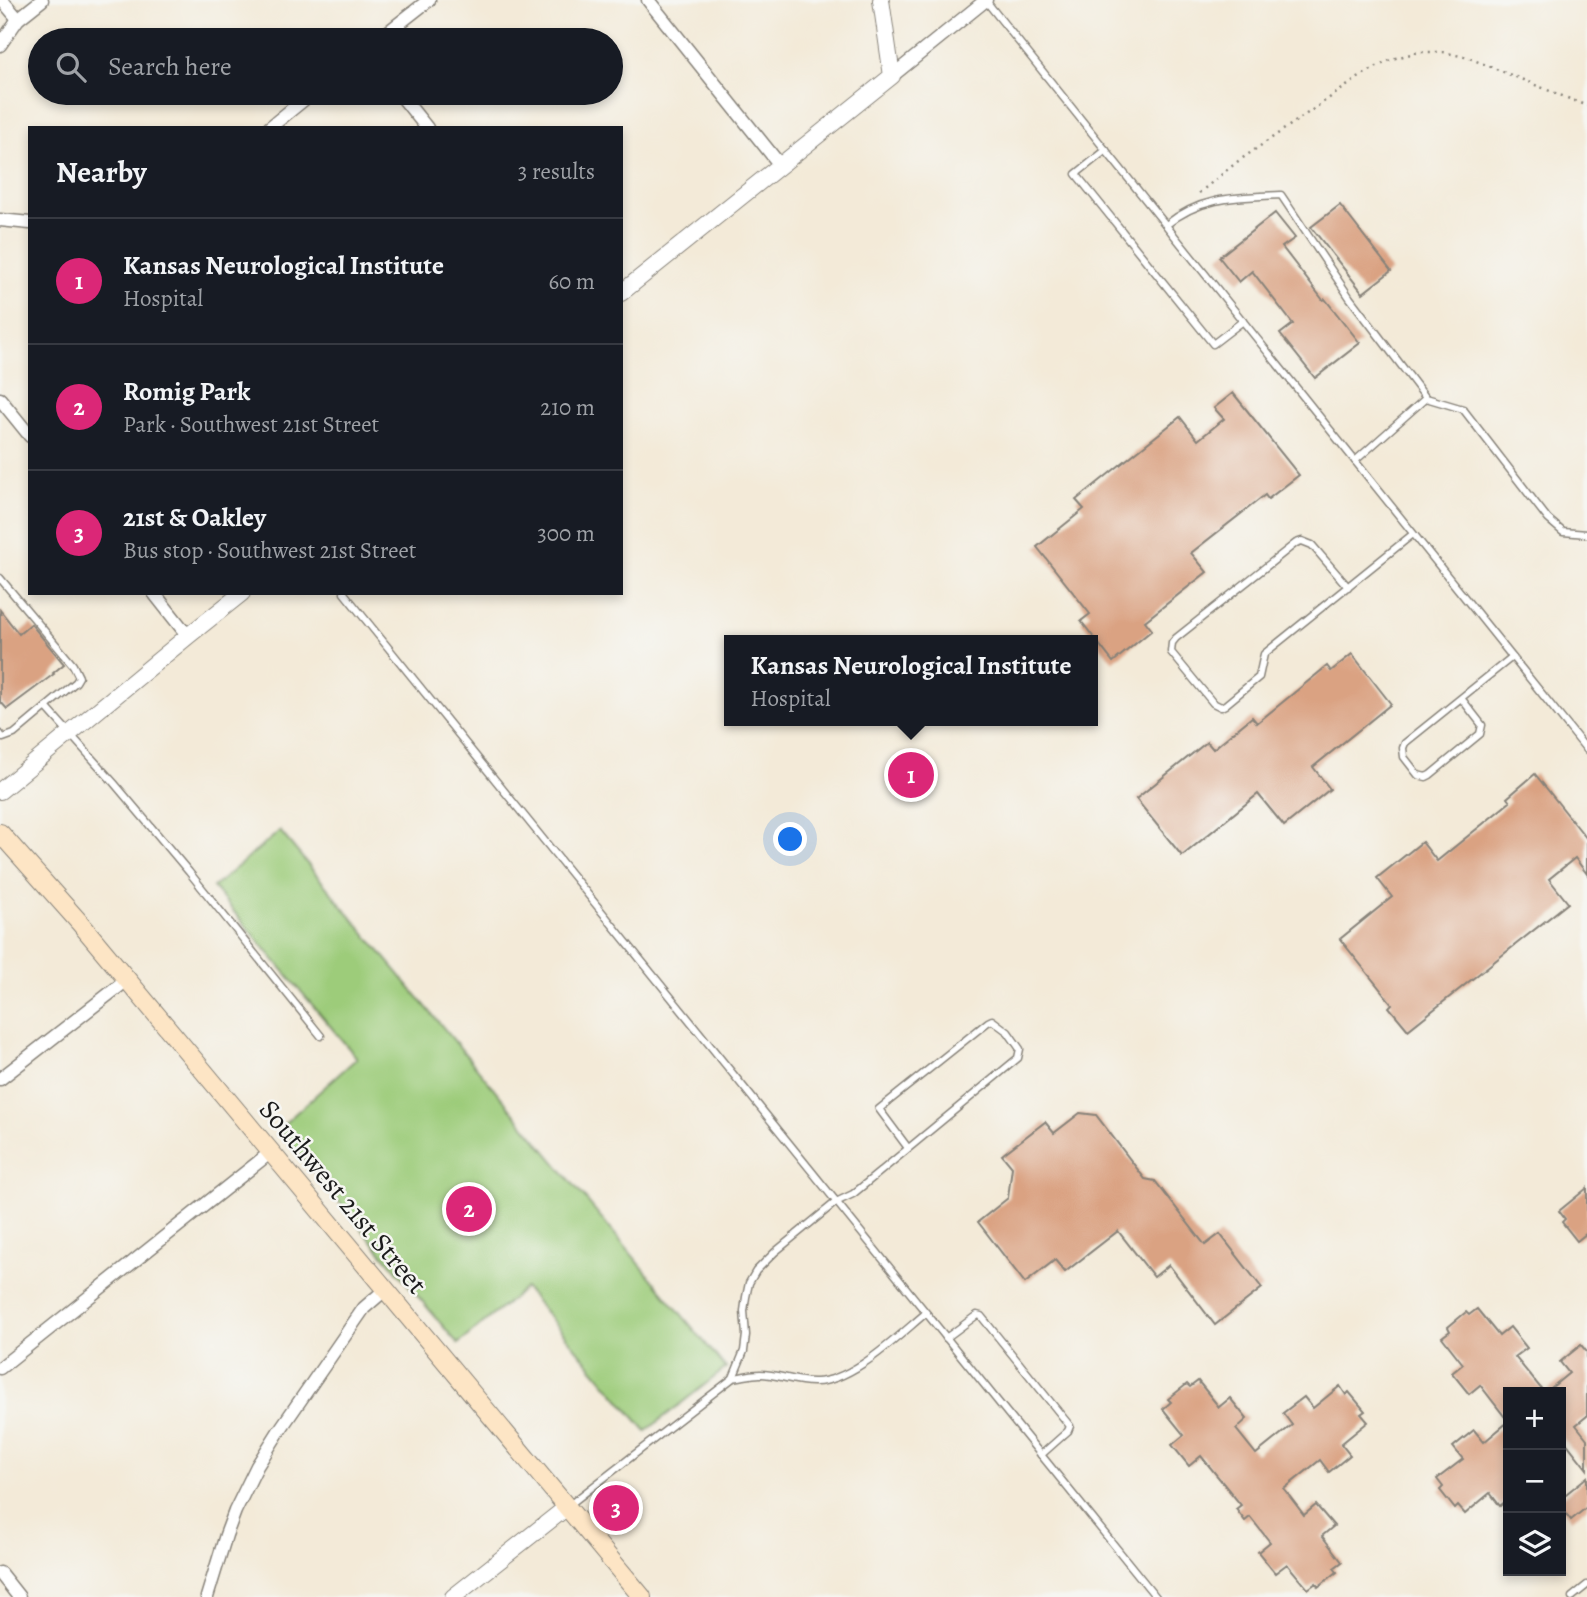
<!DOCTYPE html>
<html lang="en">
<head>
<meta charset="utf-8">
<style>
  body { margin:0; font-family:Alegreya,serif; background:#242831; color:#f1f3f6 }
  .controls { position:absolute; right:21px; bottom:21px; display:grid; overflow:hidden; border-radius:0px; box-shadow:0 4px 10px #0003 }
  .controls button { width:63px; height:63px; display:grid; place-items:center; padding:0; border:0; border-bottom:2px solid #363941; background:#171b24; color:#f1f3f6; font:35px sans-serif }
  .you { position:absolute; left:791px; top:840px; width:24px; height:24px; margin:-18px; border:5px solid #fff; border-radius:50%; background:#1a73e8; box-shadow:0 0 0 10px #1a73e833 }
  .badge { display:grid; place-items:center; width:46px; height:46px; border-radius:50%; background:#db2777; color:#fff; font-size:23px; font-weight:700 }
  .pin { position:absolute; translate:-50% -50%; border:4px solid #fff; box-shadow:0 2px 7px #0006 }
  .popup { position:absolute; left:724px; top:635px; width:374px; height:91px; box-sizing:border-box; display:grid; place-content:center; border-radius:0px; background:#171b24; filter:drop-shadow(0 2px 5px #0005); font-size:23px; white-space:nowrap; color:#9ea1a6 }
  .popup b { font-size:26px; color:#f1f3f6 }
  .popup::after { content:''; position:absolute; left:50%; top:100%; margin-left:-14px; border:14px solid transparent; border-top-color:#171b24 }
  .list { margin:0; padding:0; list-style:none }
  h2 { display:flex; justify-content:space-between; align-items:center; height:91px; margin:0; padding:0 28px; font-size:30px }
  h2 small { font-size:23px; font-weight:400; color:#9ea1a6 }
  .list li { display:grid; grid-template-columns:46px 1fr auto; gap:21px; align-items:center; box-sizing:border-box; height:126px; padding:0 28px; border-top:2px solid #363941 }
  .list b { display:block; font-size:26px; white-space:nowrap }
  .list p { margin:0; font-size:23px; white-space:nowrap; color:#9ea1a6 }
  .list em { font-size:23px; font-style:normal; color:#9ea1a6 }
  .icon { flex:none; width:38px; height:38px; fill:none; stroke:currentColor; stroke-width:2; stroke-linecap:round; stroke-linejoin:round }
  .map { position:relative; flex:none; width:1587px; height:1597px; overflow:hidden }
  .search { position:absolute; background:#171b24; box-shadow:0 4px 10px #0003; left:28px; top:28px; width:595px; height:77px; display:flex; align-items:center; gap:18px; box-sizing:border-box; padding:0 24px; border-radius:38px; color:#9ea1a6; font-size:26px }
  .panel { position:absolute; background:#171b24; box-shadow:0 4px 10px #0003; left:28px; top:126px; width:595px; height:469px; border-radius:0px }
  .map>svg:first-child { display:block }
  .green { fill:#9dcc7a; stroke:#5c744b; stroke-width:2 }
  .building { fill:#daa282 }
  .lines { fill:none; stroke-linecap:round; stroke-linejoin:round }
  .service-casing { stroke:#88837a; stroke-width:9 }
  .minor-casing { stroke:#88837a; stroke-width:15 }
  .tertiary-casing { stroke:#88837a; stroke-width:18 }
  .secondary-casing { stroke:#88837a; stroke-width:20 }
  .path { stroke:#88837a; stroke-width:2.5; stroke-dasharray:2 5; stroke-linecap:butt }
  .service { stroke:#fff; stroke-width:6 }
  .minor { stroke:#fff; stroke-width:12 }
  .tertiary { stroke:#fff; stroke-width:16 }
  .secondary { stroke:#fde5c5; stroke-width:18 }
  .labels { text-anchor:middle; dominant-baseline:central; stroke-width:5; stroke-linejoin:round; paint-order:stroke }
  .street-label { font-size:28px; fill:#1c1c1c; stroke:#f6f6f2 }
</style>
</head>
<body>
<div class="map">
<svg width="1587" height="1597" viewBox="0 0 1587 1597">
  <rect width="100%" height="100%" fill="#f6f6f2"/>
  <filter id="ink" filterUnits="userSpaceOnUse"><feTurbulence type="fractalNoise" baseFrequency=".0143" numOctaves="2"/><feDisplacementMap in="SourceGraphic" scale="14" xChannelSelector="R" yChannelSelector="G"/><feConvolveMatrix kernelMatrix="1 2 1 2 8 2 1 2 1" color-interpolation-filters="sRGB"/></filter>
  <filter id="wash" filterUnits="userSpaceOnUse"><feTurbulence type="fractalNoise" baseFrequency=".00686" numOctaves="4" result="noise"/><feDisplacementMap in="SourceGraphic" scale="28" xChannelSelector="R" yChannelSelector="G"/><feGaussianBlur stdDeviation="1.57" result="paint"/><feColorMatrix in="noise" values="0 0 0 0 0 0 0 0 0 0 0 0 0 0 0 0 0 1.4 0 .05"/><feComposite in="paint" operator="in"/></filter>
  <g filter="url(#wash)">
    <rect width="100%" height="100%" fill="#f3ead8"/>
    <path class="green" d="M280,831L726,1368L646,1431L525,1288L458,1344L278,1129L357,1058L213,887Z"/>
    <g id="blocks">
      <g class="building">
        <path d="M1340,205L1391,271L1363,293L1311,227Z"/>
        <path d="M1275,213L1295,238L1282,247L1323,300L1325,299L1360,343L1315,378L1280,334L1293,324L1252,271L1239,282L1219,257Z"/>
        <path d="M1233,393L1299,475L1268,499L1265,495L1191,553L1207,572L1145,621L1152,630L1113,662L1081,621L1090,614L1037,547L1084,509L1076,500L1180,417L1198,440L1224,419L1214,408Z"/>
        <path d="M0,610L19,634L31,624L64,664L53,673L54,674L7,709L0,701Z"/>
        <path d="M1352,654L1391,704L1313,767L1330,789L1284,826L1258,794L1182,856L1136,799L1207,742L1213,749L1252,717L1257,723L1327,666L1331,671Z"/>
        <path d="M1535,774L1587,839V874L1575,858L1549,879L1568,903L1408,1030L1389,1007L1392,1004L1340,939L1392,897L1377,878L1422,842L1437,861L1510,802L1507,798Z"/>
        <path d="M1080,1113L1096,1115L1145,1179L1155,1181L1205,1245L1220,1234L1262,1288L1215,1325L1169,1265L1154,1277L1118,1231L1065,1272L1055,1260L1025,1283L978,1222L1008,1198L1012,1167L1002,1155L1045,1122L1054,1133Z"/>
        <path d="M1587,1188V1233L1577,1241L1562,1222L1565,1219L1559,1211Z"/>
        <path d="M1477,1309L1499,1336L1510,1327L1527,1348L1515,1357L1544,1392H1508V1421L1480,1385L1469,1394L1452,1373L1463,1364L1442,1337L1450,1331L1448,1327L1466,1312L1469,1315Z"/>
        <path d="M1581,1345L1587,1352V1416L1576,1425L1587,1439V1469L1561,1436V1392H1546L1569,1373L1560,1362Z"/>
        <path d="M1198,1381L1219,1407L1230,1398L1247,1419L1236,1429L1256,1454L1292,1425L1283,1413L1304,1397L1313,1408L1340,1386L1346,1395L1349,1392L1365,1411L1361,1414L1368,1422L1341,1444L1350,1455L1329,1472L1320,1460L1284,1489L1304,1515L1316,1505L1334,1526L1322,1536L1342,1562L1334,1568L1337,1572L1318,1587L1316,1583L1308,1589L1287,1564L1275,1573L1258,1552L1270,1542L1250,1517L1245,1521L1236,1509L1241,1505L1201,1456L1189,1466L1172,1445L1184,1435L1163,1409L1171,1402L1168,1399L1187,1384L1190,1387Z"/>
        <path d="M1508,1422V1499L1500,1506L1490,1493L1465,1514L1458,1506L1455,1509L1440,1490L1443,1487L1437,1479L1463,1459L1453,1447L1474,1430L1484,1442Z"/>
        <path d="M1587,1477V1507L1571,1520L1561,1507V1498Z"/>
      </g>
    </g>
  </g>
  <g filter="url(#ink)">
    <use href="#blocks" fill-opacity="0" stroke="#88837a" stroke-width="2"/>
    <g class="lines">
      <g class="service-casing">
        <g id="service">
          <path d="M986,1L1587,750"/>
          <path d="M1106,150L1076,174L1213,344L1243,321"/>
          <path d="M1166,225C1201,196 1238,197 1281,195L1350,298L1426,398L1355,461"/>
          <path d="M1426,398L1463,409L1548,519L1563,532L1587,534"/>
          <path d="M0,578L73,665L79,677L76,682L14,734L3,738L0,734"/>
          <path d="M1348,587L1312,545L1302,541L1296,543L1176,638L1172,643L1171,652L1213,703L1221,707L1225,705L1259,677L1264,654L1413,534"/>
          <path d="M344,593L1156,1597"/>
          <path d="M1461,698L1482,725L1480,734L1430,775L1426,777L1418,775L1404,757L1403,748L1405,743L1512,657"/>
          <path d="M46,707L114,783L189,872L321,1036"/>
          <path d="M946,1338L977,1315L981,1316L1070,1426L1068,1431L1041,1455"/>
          <path d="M733,1378L744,1351L746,1335L744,1311L746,1297L749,1283L756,1271L775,1252L836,1202L853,1194L1018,1058L1020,1049L1008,1032L992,1020L988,1022L879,1109L908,1148"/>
          <path d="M568,1506L733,1378C742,1377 751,1374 760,1374C778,1374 795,1382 813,1382C850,1384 898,1336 926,1313"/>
          <path d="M1572,1597L1587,1585"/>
        </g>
      </g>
      <g class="minor-casing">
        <g id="minor">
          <path d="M2,0L18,19"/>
          <path d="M648,0L780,165"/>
          <path d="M378,40L429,0"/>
          <path d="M0,45L18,19L42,0"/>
          <path d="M892,76L986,0"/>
          <path d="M399,93L427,128"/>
          <path d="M269,128L312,93"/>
          <path d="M0,220L30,223"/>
          <path d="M0,399L30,436"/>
          <path d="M154,593L188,636"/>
          <path d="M0,1079L127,980"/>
          <path d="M0,1368L271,1152"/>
          <path d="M0,1573L19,1597"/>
          <path d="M207,1597L226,1535L235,1511L257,1466L279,1431L364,1308L386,1289"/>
        </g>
      </g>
      <g class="tertiary-casing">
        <g id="tertiary">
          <path d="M621,293L892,76L881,0"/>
          <path d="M0,791L188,636L242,593"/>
          <path d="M453,1597L567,1507"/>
        </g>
      </g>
      <g class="secondary-casing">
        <path id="secondary" d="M0,833L80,923L642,1597"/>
      </g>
      <path class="path" d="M1199,193L1237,162L1364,74L1392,59L1419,52H1443L1469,58L1587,106"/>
      <use href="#service" class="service"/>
      <use href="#minor" class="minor"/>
      <use href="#tertiary" class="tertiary"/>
      <use href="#secondary" class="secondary"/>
    </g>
  </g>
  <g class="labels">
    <g class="street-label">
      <text transform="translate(343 1197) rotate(50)">Southwest 21st Street</text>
    </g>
  </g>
</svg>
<div class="controls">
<button>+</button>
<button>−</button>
<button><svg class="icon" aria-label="layers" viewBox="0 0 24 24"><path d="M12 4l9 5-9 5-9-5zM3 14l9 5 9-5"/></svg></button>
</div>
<div class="you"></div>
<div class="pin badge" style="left:911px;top:775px">1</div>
<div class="popup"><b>Kansas Neurological Institute</b>Hospital</div>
<div class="pin badge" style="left:469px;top:1209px">2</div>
<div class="pin badge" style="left:616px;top:1508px">3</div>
<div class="search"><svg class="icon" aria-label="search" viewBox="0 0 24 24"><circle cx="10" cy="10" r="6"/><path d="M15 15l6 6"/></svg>Search here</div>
<section class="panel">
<h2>Nearby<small>3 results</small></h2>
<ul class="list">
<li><span class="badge">1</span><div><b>Kansas Neurological Institute</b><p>Hospital</p></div><em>60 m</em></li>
<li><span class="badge">2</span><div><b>Romig Park</b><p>Park · Southwest 21st Street</p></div><em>210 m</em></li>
<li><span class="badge">3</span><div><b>21st &amp; Oakley</b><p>Bus stop · Southwest 21st Street</p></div><em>300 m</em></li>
</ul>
</section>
</div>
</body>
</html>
